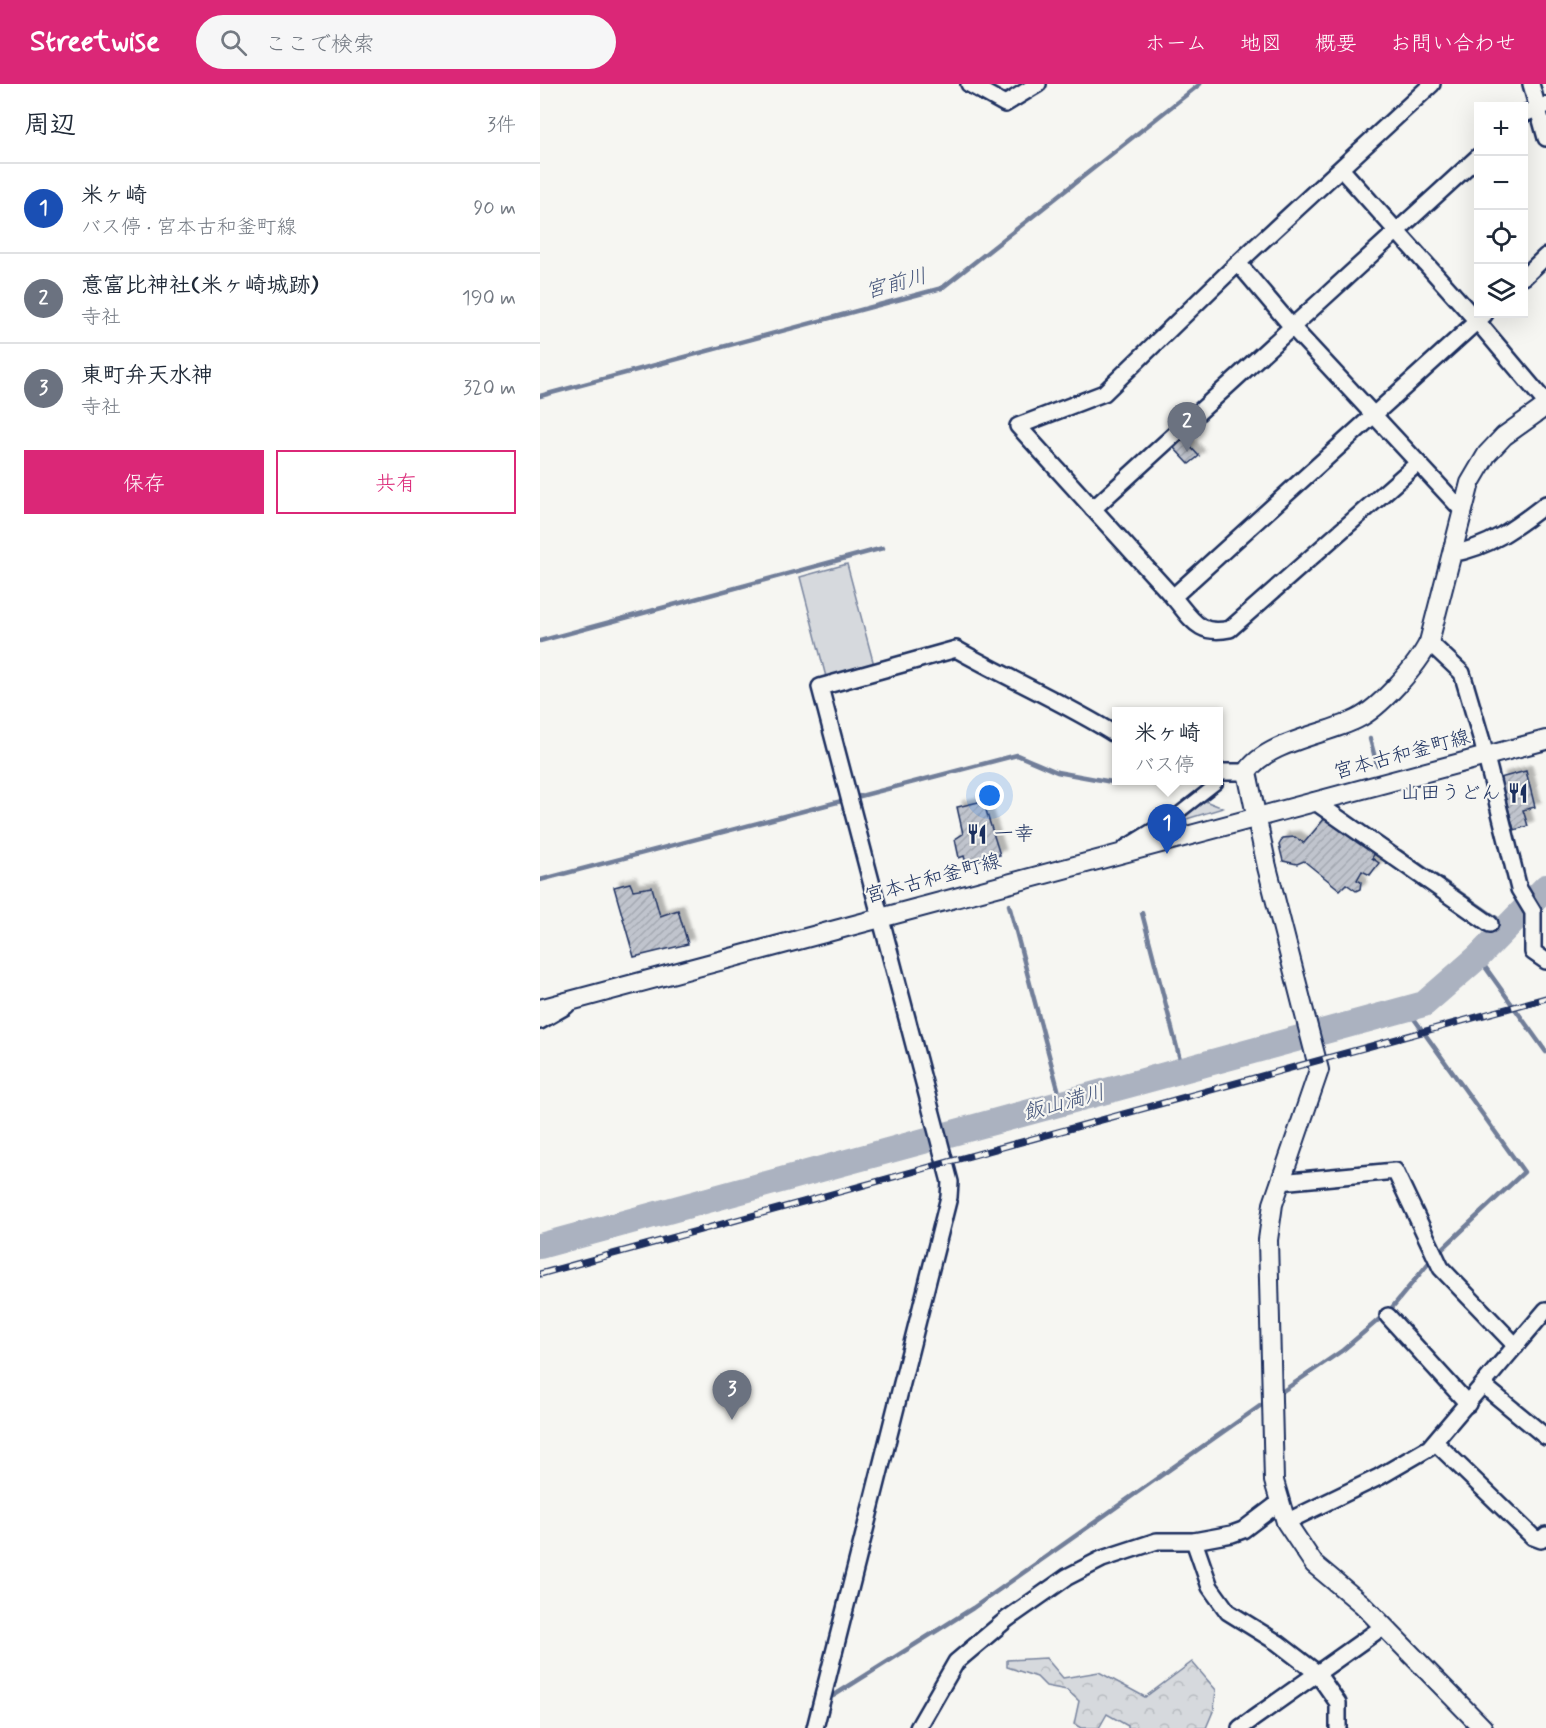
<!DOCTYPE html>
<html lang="ja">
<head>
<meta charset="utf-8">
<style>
  body { margin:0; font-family:Mynerve,"Klee One",sans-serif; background:#f6f6f7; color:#1f2937 }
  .controls { position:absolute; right:18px; top:18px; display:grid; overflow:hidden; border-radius:0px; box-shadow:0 6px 24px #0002 }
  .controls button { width:54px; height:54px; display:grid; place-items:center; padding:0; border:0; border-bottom:2px solid #e0e1e3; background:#fff; color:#1f2937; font:30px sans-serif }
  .you { position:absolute; left:450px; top:712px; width:21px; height:21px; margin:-15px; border:4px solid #fff; border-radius:50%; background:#1a73e8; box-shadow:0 0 0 9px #1a73e833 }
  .badge { display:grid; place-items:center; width:39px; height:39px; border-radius:50%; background:#db2777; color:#fff; font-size:20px; font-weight:700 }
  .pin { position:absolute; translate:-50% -50px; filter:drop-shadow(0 2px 3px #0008) }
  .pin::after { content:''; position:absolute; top:32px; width:21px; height:18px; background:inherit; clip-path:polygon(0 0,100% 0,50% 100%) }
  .popup { position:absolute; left:572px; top:623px; width:111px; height:78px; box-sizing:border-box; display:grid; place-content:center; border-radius:0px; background:#fff; filter:drop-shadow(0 2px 4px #0005); font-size:20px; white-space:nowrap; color:#747a83 }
  .popup b { font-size:22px; color:#1f2937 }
  .popup::after { content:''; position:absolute; left:50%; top:100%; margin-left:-12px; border:12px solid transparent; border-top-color:#fff }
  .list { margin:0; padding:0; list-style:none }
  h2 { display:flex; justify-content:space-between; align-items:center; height:78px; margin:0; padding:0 24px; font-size:26px }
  h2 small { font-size:20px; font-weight:400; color:#747a83 }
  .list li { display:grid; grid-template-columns:39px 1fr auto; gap:18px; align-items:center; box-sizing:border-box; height:90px; padding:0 24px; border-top:2px solid #e0e1e3 }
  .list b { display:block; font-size:22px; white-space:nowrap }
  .list p { margin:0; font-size:20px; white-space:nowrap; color:#747a83 }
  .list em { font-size:20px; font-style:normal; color:#747a83 }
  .actions { display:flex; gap:12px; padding:18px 24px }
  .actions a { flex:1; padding:14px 0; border:2px solid #db2777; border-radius:0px; text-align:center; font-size:21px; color:#db2777 }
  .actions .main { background:#db2777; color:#fff }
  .icon { flex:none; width:33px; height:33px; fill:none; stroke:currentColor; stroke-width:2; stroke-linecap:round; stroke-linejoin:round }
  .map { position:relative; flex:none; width:1006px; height:1644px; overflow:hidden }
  header { display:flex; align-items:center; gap:36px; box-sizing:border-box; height:84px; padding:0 30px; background:#db2777; color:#fff }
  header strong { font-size:28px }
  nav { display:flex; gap:33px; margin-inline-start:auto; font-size:21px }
  .search { width:420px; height:54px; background:#f6f6f7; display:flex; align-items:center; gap:15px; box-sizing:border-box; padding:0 21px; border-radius:33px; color:#747a83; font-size:22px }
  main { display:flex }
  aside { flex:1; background:#fff }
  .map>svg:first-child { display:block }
  .green { fill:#d6d9dd; stroke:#78849e; stroke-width:1.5 }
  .forest { fill:url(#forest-crowns); stroke:#78849e; stroke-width:1.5 }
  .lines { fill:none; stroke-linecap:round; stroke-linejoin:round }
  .stream { stroke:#717e99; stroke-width:4.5 }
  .river { stroke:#abb2c0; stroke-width:26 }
  .building { fill:url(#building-hatch); stroke:#1b2f5e; stroke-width:1.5; filter:url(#shadow) }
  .pedestrian-casing { stroke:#1b2f5e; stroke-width:15 }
  .minor-casing { stroke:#1b2f5e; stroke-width:20 }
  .tertiary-casing { stroke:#1b2f5e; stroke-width:22 }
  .pedestrian { stroke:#f6f6f2; stroke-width:10 }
  .minor { stroke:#f6f6f2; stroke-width:15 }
  .tertiary { stroke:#f6f6f2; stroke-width:18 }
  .rail-casing { stroke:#1b2f5e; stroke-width:7 }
  .rail { stroke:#f6f6f2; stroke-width:4.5; stroke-dasharray:14; stroke-linecap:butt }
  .labels { text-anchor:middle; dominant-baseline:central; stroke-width:4.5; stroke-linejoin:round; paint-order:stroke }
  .street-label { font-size:20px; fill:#1b2f5e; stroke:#f6f6f2 }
  .poi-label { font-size:20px; fill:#1b2f5e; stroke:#f6f6f2; text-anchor:end }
  .water-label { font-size:21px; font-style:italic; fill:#46567b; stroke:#f6f6f2 }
</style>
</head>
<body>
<header>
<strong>Streetwise</strong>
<div class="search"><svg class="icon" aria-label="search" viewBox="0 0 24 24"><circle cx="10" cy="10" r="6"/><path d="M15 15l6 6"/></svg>ここで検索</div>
<nav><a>ホーム</a><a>地図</a><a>概要</a><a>お問い合わせ</a></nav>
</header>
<main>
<aside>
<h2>周辺<small>3件</small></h2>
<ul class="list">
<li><span class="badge" style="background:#1a4fb4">1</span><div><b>米ヶ崎</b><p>バス停 · 宮本古和釜町線</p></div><em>90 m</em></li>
<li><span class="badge" style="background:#6b7280">2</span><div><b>意富比神社(米ヶ崎城跡)</b><p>寺社</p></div><em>190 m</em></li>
<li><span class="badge" style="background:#6b7280">3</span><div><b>東町弁天水神</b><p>寺社</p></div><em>320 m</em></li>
</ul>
<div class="actions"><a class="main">保存</a><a>共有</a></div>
</aside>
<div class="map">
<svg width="1006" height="1644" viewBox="0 0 1006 1644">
  <defs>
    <pattern id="forest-crowns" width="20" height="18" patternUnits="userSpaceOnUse" patternTransform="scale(1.5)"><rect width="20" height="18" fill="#d6d9dd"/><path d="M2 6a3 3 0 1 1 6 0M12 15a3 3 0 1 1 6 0" fill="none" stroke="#b7bbc0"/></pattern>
    <pattern id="building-hatch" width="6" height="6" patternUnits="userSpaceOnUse" patternTransform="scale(1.5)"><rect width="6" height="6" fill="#c0c4cd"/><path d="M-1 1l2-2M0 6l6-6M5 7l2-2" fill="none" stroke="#a4a9b2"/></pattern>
    <filter id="shadow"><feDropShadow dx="5.5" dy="-5.5" stdDeviation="1.5" flood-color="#0004"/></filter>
  </defs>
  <rect width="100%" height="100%" fill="#f6f6f2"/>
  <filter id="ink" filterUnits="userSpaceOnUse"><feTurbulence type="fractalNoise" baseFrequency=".0167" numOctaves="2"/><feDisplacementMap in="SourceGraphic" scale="12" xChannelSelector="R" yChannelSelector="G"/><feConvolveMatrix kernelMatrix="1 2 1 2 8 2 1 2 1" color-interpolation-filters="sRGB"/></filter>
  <g filter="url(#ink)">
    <g class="green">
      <path d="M307,480L334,581L286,593L260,493Z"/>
      <path d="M665,717L683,724L640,737Z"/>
    </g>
    <path class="forest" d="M506,1574L523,1594L559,1588L605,1613L652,1578L676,1606L674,1625L666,1644H588V1642L567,1630L559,1644H541L534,1640L539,1617L527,1606L506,1602L497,1593L467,1583V1576Z"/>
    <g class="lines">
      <g class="stream">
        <path d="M0,312L402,204L660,0"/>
        <path d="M0,557L343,464"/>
        <path d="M830,655L837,681"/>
        <path d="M860,767L968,842"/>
        <path d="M0,796L477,671L517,688L572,698"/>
        <path d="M469,821L522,1020"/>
        <path d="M602,829L643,987"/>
        <path d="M938,873L1006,968"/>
        <path d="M867,925L984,1088L898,1169"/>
        <path d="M737,1311L803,1266L850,1226L892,1175"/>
        <path d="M293,1612L433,1524L727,1317"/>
      </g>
      <path class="river" d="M0,1162L884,920L938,873L1006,803"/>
    </g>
    <g class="building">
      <path d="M643,355L659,372L649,380L634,364Z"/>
      <path d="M986,687L995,723L983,726L988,742L974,746L960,694Z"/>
      <path d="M443,717L460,771L426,779L424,772L419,774L415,755L423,750L417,723Z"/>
      <path d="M785,734L836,767L832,774L839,779L830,791L822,787L817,796L821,798L820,805L816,807L806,800L800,806L764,777L757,780L743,777L739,761L743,754L755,753L764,759Z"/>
      <path d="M90,799L93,806L112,803L120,832L138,826L148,860L94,873L74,803Z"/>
    </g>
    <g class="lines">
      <g class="pedestrian-casing">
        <path id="pedestrian" d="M622,742L677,699"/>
      </g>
      <g class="minor-casing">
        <g id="minor">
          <path d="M429,0L465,20L498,0"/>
          <path d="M892,0L698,179L564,309L478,342L633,513L945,230"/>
          <path d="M991,0L1006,54"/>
          <path d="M984,30L1006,21"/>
          <path d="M802,86L937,237L1006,319"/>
          <path d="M698,179L753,244L921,425"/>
          <path d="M984,193L1006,172"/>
          <path d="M553,425L939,72"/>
          <path d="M911,470C950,463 975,444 1006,420"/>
          <path d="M633,513C652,535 658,552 690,545L878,379"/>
          <path d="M889,558L922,589L942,657L979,805L993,828V868L1006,877"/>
          <path d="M678,688H707"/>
          <path d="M774,717L950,840"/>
          <path d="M586,764L622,742"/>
          <path d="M0,937L26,922"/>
          <path d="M740,1098L855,1087L901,1184L976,1262"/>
          <path d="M848,1232L928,1320"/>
          <path d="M943,1301L1006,1353"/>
          <path d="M895,1358L993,1453L1001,1456L1006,1451"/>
          <path d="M746,1438L839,1393L889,1364L1006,1226"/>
          <path d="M654,1457L670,1503L688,1528L738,1559L777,1589L798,1619V1644"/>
          <path d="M275,1644L409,1113L410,1098L280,603L416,565C469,595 525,619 576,651"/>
          <path d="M378,1644L416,1578L467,1535L527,1493L562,1475L617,1457H654L692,1450L703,1446L740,1418"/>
          <path d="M700,1644L844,1542"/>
        </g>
      </g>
      <g class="tertiary-casing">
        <g id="tertiary">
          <path d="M0,925L1006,656"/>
          <path d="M943,1644L822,1520L774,1480L746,1438L734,1397L728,1156L733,1120L779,986L727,783L707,688C726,658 785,651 817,635C840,624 878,581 889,558L930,399L947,370L964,352L1006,322"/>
        </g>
      </g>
      <use href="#pedestrian" class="pedestrian"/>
      <use href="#minor" class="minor"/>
      <use href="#tertiary" class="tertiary"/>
      <g class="rail-casing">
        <path id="rail" d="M0,1190L1006,914"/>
      </g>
      <use href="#rail" class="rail"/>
    </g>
  </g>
  <defs>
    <g id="restaurant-bare" transform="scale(1.62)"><path d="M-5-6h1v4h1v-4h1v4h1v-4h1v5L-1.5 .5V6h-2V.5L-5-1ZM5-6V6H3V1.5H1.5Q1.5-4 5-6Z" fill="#1b2f5e" stroke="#f6f6f2" stroke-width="2.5" paint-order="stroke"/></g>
  </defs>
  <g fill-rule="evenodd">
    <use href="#restaurant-bare" x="978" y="709"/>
    <use href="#restaurant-bare" x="437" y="750"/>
  </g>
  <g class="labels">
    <g class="street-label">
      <text transform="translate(862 671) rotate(-15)">宮本古和釜町線</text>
      <text transform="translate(393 795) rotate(-15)">宮本古和釜町線</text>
    </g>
    <g class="poi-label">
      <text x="961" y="709">山田うどん</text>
      <text x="454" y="750" text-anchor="start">一幸</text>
    </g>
    <g class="water-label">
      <text transform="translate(356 200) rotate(-15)">宮前川</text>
      <text transform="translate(524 1019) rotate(-15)">飯山満川</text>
    </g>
  </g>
</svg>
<div class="controls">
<button>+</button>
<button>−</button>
<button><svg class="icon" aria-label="locate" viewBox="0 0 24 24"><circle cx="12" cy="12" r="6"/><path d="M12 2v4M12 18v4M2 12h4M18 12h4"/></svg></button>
<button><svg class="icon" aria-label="layers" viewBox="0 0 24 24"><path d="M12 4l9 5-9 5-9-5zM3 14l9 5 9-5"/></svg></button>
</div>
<div class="you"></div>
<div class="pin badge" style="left:627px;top:770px;background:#1a4fb4">1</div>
<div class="popup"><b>米ヶ崎</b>バス停</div>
<div class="pin badge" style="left:647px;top:368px;background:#6b7280">2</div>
<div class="pin badge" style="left:192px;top:1336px;background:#6b7280">3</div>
</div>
</main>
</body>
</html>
